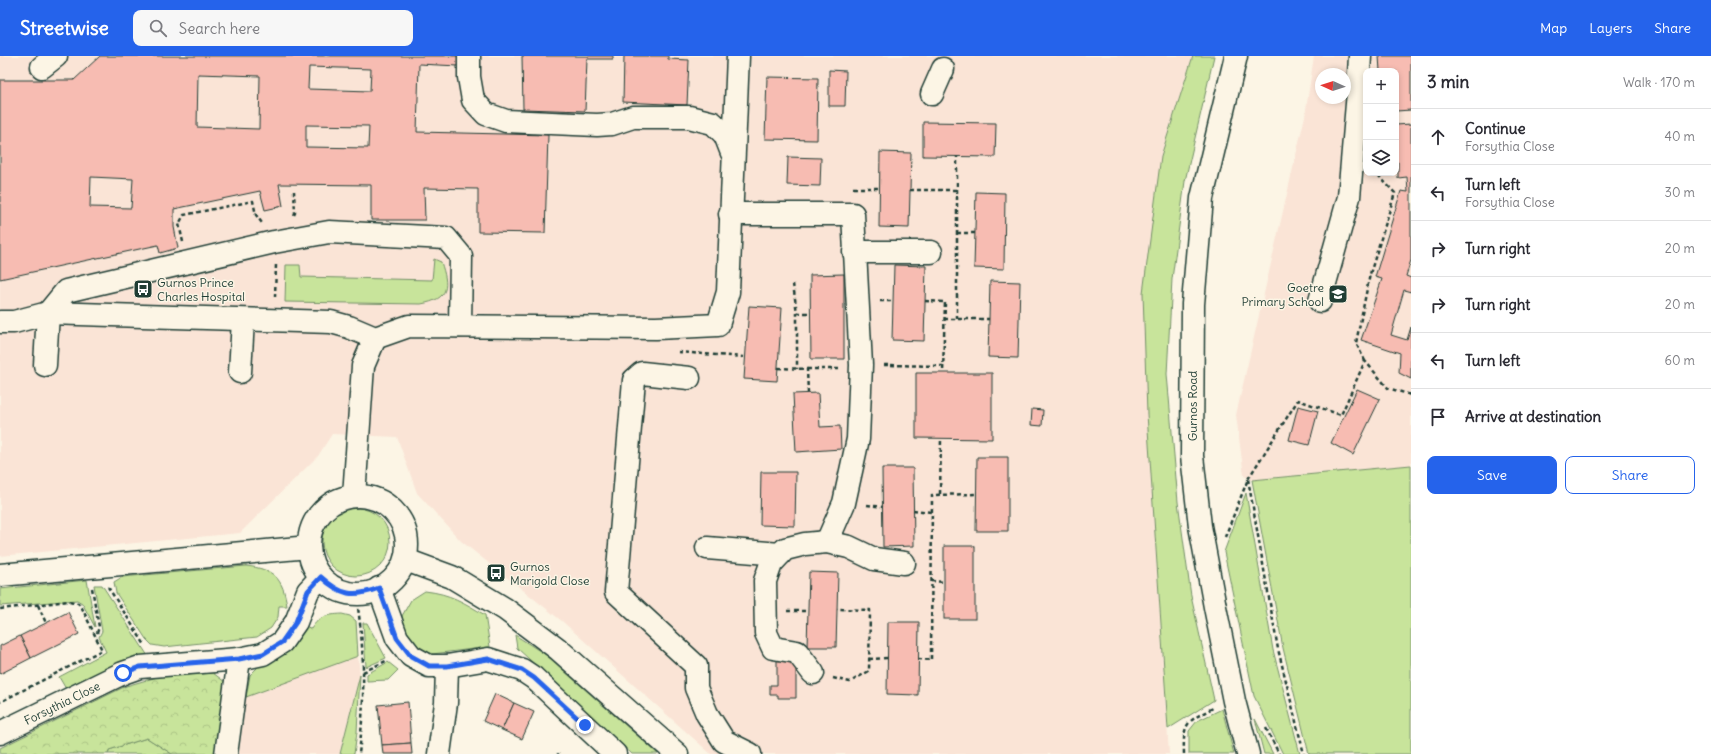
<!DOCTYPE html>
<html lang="en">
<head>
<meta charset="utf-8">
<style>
  body { margin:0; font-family:Delius,sans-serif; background:#f7f7f7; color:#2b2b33 }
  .controls { position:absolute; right:12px; top:12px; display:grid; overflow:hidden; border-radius:8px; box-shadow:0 2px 6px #0003 }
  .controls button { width:36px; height:36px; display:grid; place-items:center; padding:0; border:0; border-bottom:1px solid #e1e1e2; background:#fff; color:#2b2b33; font:20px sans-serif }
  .compass { position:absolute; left:1315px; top:12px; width:36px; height:36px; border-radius:50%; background:#fff; box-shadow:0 2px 6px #0003; rotate:273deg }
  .stop { position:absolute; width:12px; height:12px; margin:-9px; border:3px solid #2563eb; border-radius:50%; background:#fff }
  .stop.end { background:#2563eb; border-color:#fff; box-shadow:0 1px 4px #0008 }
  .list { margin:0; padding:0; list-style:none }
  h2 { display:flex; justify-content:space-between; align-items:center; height:52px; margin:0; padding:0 16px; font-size:17px }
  h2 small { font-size:13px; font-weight:400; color:#7c7c81 }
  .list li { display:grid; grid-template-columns:26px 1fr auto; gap:12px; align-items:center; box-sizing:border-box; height:56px; padding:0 16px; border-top:1px solid #e1e1e2 }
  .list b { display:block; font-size:15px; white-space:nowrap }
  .list p { margin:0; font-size:13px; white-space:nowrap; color:#7c7c81 }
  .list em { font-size:13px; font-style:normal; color:#7c7c81 }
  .actions { display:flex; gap:8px; padding:12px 16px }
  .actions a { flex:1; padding:9px 0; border:1px solid #2563eb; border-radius:8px; text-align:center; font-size:14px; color:#2563eb }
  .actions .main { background:#2563eb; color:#fff }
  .icon { flex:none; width:22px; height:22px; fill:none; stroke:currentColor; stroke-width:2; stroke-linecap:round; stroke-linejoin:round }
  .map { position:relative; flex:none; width:1411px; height:698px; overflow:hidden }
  header { display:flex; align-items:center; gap:24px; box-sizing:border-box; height:56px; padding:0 20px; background:#2563eb; color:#fff }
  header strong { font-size:19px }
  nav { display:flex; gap:22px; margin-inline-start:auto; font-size:14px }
  .search { width:280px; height:36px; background:#f7f7f7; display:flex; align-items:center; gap:10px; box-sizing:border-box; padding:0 14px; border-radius:8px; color:#7c7c81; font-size:15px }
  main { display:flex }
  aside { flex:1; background:#fff }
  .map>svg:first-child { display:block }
  .built { fill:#fae4d6; fill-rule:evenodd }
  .grass { fill:#c8e49b; stroke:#749068 }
  .forest { fill:url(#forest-crowns); stroke:#749068 }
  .building { fill:#f7bcb2; stroke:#1f3d34; fill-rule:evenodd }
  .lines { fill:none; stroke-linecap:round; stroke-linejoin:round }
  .minor-casing { stroke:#1f3d34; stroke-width:25 }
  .path { stroke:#1f3d34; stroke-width:2.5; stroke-dasharray:4 3; stroke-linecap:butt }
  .minor { stroke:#fcf5e5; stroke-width:22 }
  .route { stroke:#2563eb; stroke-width:5 }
  .labels { text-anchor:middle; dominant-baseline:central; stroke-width:3; stroke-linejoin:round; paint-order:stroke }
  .poi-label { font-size:12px; fill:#1f3d34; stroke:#fcf5e5; text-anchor:start }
  .street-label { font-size:12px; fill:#1f3d34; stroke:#fcf5e5 }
</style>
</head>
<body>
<header>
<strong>Streetwise</strong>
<div class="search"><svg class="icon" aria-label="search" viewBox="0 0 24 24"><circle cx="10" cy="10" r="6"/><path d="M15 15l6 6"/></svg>Search here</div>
<nav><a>Map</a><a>Layers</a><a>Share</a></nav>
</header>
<main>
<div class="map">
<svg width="1411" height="698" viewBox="0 0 1411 698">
  <defs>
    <pattern id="forest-crowns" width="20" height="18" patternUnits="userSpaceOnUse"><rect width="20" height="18" fill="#c8e49b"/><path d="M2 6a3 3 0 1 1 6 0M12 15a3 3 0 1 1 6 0" fill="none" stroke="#abc486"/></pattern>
  </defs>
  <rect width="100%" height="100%" fill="#fcf5e5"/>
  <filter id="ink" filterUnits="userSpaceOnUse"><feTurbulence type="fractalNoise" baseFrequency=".025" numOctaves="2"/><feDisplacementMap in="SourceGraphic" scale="8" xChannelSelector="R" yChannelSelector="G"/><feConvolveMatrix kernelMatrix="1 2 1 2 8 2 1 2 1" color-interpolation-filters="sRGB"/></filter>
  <g filter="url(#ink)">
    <g class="built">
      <path d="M0,0H1193L1161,100L1147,358L1169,698H711L563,566L461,485L417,437L397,381L332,378L318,400L240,477L0,500Z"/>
      <path d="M1314,0H1411V409L1252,424L1244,420L1236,359L1305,60ZM1366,15H1396V117H1366ZM1321,18H1345V42H1321Z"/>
      <path d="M358,600L360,619L340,698H215L224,638L246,641Z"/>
    </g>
    <g class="grass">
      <path d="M1193,0H1214L1185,125L1172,223L1167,318L1178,446L1191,540L1214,644L1168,673L1147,358L1143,237L1161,100Z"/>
      <path d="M434,203L441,206C449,230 450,243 421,248L285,246L286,209H300L301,221L432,224Z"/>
      <path d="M1411,409V698H1309L1283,592L1252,424Z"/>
      <path d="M1246,437L1273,594L1300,698H1283L1254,640L1224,496Z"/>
      <circle cx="356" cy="486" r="34"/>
      <path d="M246,510C274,513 283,522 287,550H279L278,561L271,572L257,581L164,591L152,589L146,583L116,537L114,526L122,521Z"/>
      <path d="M87,524L95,571L82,547L77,544L0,550V533Z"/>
      <path d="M94,529H102L148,600C116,605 93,619 66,633L59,621L106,596L99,581L102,575Z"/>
      <path d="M425,535C451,538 463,546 485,559L490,591L432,598L414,590L403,575L402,560L411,544Z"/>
      <path d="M342,558L350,560L356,565L358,600L246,641L250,619L259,610L278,602L293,590L306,570L311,573C320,559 327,559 342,558Z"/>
      <path d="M363,567H367L386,602L366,611Z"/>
      <path d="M515,579L546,599L658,698H632L517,592Z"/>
      <path d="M388,606L398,614L388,624L367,625V618Z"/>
      <path d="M360,619L357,676L354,698H340Z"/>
      <path d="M1222,653L1234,698H1189V675L1197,665Z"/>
      <path d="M1255,663L1273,698H1264Z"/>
      <path d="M147,682L172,698H108L109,694Z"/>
    </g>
    <path class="forest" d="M213,617L225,626L215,698H172L147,682L109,694L108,698H0V692L126,630L157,621Z"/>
    <g class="building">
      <path d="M100,0H458V10L419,8L417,76L548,79L545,177L478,176V133L424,132L425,164H371V129L279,128L283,150L265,154L260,135L174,153V171L178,192L160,197L158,189L0,223V24H74ZM309,11L371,13L370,35L308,33ZM198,18L260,20L259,73L197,71ZM306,69L369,70L368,92L306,91ZM91,121L133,123L131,152L90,151Z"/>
      <path d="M522,0H613V3H587L585,55L523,53Z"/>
      <path d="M624,0H668V3L689,4L687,49L623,46Z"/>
      <path d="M1379,0H1411V54L1396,55V15H1380Z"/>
      <path d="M829,14L846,15L845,50H829Z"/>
      <path d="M767,21L818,22L817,84L765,83Z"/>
      <path d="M923,66L996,67L995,101L923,100Z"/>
      <path d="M1411,68V204L1406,220L1411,222V236L1404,234L1391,279L1407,284L1411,271V323L1399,317L1400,297L1361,284L1382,223L1375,221L1401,135L1408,136L1407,121L1398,122V106H1396V69Z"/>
      <path d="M880,96L911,97L909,172L879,171Z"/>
      <path d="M788,101L821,102L820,130L787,129Z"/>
      <path d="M976,136L1005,137L1004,213L974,212Z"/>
      <path d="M894,209L926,210L924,285L892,284Z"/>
      <path d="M844,218V303H811L810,219Z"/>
      <path d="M990,225L1020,226L1018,302L988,301Z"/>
      <path d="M749,250L782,252L777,325L744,323Z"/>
      <path d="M916,317H992V383L916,382Z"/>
      <path d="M1357,333L1380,343L1353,399L1331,387Z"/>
      <path d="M818,337L820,371L840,370L841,393L796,396L793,338Z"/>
      <path d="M1298,350L1318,355L1309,389L1289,384Z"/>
      <path d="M1032,353L1043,354L1042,370L1031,369Z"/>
      <path d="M977,401H1008V475H976Z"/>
      <path d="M882,412H913L914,490L883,491Z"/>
      <path d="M761,416H796L795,470L760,469Z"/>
      <rect x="944" y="490" width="31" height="73"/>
      <path d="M809,516L838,517L836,591H807Z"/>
      <path d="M68,556L79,578L31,602L20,580Z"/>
      <path d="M888,566H919L918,639L887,638Z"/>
      <path d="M20,580L31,602L0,618V590Z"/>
      <path d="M777,600H796V642H778V639H770V629H777Z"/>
      <path d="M495,638L514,647L502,674L483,665Z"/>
      <path d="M408,646L411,687L382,689L378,649Z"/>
      <path d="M514,647L534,656L522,683L502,674Z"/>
      <path d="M411,687L412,698H383L382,689Z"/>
    </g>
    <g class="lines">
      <g class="minor-casing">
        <g id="minor">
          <path d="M469,0V21L473,44L486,58L506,65L597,69L612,68L633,61H689L713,67L725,79L732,97"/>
          <path d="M1236,0L1202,142L1193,248L1192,400L1200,470L1215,551L1234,645L1248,698"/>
          <path d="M42,11L56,0"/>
          <path d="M932,38L943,13"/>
          <path d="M730,158H853L861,309L858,383L844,447L827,486"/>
          <path d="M854,196H931"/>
          <path d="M1320,245L1349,141L1358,36L1360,0"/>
          <path d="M0,266H14L48,257L331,266L349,271L375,282L409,270L656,272L718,269L728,236L738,0"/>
          <path d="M45,309L48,257L66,235L274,186L329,176L446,182L461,200L460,270"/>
          <path d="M240,316L243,264"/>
          <path d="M689,322L642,317L634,324L616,536L696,610V632L707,658L724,685L750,698"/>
          <circle cx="358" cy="489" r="49"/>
          <path d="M354,440L363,310L375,282"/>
          <path d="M707,492L780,498"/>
          <path d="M406,504L452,521L505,553L558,593L677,698"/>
          <path d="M0,519L309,491"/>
          <path d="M379,532L397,582L411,600L429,610H447L488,603L522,614L534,622L615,698"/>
          <path d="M813,617L797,596L773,592L766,577L765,525L771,508L785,493L805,488L827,486L849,491L874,503L904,507"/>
          <path d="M0,677L123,617L140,611L239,603L263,598L282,586L296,566L308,535L321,521"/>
          <path d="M226,698L239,603"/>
          <path d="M439,698L446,647L447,610"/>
        </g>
      </g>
      <g class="path">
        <path d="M853,132H879"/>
        <path d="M910,134H957"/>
        <path d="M294,159L295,157L294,135"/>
        <path d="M957,177H975"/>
        <path d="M183,186L179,168L184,159L253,145L256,159L262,167"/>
        <path d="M793,228L797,257V313"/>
        <path d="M275,241L276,208"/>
        <path d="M880,245H893"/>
        <path d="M925,245L945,246L943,317"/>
        <path d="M797,257H810"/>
        <path d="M944,263H989"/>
        <path d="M957,263V100"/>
        <path d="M678,296L743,301"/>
        <path d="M1365,305L1356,287L1370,218L1395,137L1376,117"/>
        <path d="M884,309L943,310"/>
        <path d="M778,312L807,313L808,337"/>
        <path d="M807,313H839"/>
        <path d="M1248,423L1278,593L1304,698"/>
        <path d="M940,438L941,382"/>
        <path d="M867,449L883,451"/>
        <path d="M913,454L931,456"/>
        <path d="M1225,481L1248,423L1298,344L1341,359L1365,305L1388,332L1411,339"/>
        <path d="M931,525L944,526"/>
        <path d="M108,531L145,589"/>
        <path d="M92,532L99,571L96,580"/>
        <path d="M356,539C365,592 365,645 359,698"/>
        <path d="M38,549L46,567"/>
        <path d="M0,553L69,545L78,547L81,550L102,594L0,646"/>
        <path d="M787,555H808"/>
        <path d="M869,603L888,602"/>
        <path d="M918,603L931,604L932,439L977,438"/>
        <path d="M363,616L386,605"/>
        <path d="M833,622L850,626L869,615L870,554L837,553"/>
        <path d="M1266,672L1279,698"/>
        <path d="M558,697V698"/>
        <path d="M1184,698C1183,666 1186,666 1213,652"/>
      </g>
      <use href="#minor" class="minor"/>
    </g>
  </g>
  <g class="lines" filter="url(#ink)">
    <path class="route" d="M123,617L140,611L239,603L263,598L282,586L296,566L308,535L321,521C341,539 353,542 379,532L397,582L411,600L429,610H447L488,603L522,614L534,622L585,669"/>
  </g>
  <defs>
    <g id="bus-square" transform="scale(1)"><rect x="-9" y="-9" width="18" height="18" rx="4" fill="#1f3d34" stroke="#fcf5e5"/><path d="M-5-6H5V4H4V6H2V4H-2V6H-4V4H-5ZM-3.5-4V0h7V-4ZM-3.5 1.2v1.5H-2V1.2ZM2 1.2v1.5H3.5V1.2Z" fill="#fff"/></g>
    <g id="school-square" transform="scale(1)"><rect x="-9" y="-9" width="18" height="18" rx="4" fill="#1f3d34" stroke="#fcf5e5"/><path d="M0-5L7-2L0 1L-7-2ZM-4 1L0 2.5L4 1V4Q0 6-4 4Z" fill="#fff"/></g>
  </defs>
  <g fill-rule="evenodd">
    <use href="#bus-square" x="143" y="233"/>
    <use href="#school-square" x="1338" y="238"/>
    <use href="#bus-square" x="496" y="517"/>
  </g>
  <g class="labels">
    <g class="poi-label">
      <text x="157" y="226">Gurnos Prince<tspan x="157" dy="14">Charles Hospital</tspan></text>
      <text x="1324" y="231" text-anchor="end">Goetre<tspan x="1324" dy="14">Primary School</tspan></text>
      <text x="510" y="510">Gurnos<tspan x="510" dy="14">Marigold Close</tspan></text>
    </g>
    <g class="street-label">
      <text transform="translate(1192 350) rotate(-90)">Gurnos Road</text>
      <text transform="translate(62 647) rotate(-26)">Forsythia Close</text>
    </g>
  </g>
</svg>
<div class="controls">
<button>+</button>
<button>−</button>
<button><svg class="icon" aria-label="layers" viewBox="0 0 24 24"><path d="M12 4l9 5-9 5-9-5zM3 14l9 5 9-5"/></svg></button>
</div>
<svg class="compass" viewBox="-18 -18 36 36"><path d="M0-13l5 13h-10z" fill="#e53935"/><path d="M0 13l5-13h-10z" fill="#7c7c81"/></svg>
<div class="stop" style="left:123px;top:617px"></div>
<div class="stop end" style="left:585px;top:669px"></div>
</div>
<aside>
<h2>3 min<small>Walk · 170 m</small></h2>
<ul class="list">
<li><svg class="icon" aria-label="ahead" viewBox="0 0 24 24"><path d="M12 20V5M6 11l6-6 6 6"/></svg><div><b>Continue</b><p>Forsythia Close</p></div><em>40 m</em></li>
<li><svg class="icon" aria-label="left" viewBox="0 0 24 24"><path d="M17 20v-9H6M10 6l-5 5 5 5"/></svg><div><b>Turn left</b><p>Forsythia Close</p></div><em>30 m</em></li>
<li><svg class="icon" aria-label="right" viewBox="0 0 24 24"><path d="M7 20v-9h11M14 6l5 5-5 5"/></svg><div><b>Turn right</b></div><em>20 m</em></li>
<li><svg class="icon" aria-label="right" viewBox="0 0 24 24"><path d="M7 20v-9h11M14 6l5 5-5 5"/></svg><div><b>Turn right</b></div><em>20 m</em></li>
<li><svg class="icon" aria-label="left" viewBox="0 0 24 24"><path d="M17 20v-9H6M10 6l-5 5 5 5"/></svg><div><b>Turn left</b></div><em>60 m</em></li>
<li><svg class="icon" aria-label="arrive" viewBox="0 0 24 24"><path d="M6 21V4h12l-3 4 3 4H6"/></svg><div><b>Arrive at destination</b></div></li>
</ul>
<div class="actions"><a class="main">Save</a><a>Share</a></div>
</aside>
</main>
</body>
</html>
